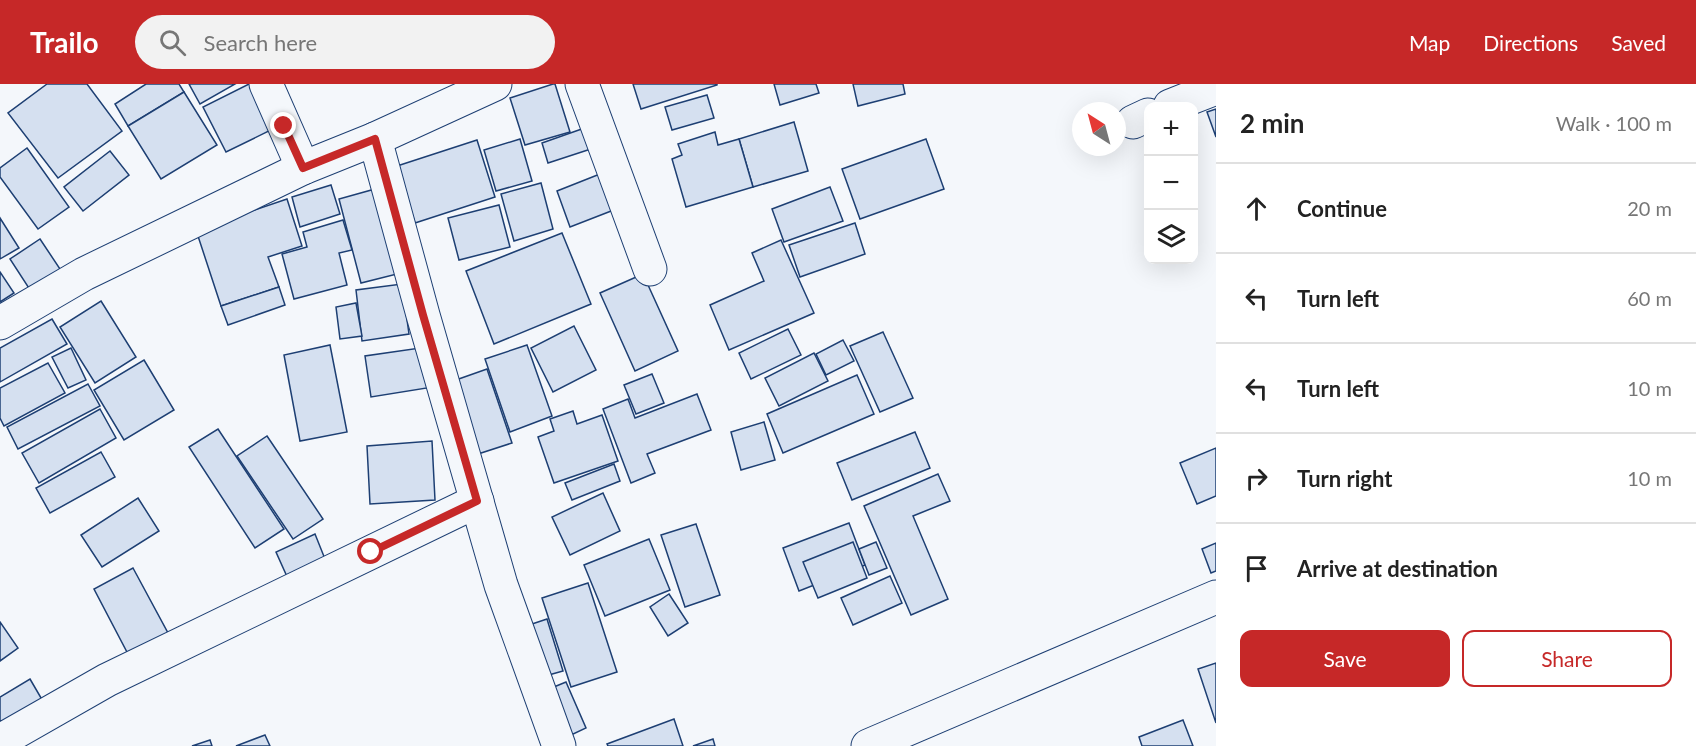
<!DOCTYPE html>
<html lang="en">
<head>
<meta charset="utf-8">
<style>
  body { margin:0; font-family:Lato,sans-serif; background:#f2f2f2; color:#222 }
  .controls { position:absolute; right:18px; top:18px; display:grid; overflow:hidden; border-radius:12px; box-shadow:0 6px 24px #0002 }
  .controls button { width:54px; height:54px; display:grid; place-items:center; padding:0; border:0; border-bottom:2px solid #e0e0e0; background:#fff; color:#222; font:30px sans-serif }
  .compass { position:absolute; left:1072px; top:18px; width:54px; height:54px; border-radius:50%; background:#fff; box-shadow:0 6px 24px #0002; rotate:324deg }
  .stop { position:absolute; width:18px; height:18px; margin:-14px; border:4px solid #c62828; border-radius:50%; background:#fff }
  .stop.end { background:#c62828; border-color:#fff; box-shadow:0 2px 6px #0008 }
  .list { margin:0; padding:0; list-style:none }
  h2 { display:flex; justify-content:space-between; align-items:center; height:78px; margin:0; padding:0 24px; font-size:26px }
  h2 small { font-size:20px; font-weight:400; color:#767676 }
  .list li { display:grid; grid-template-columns:39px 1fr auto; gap:18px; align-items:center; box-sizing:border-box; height:90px; padding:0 24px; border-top:2px solid #e0e0e0 }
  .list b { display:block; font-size:22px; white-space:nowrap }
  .list em { font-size:20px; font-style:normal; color:#767676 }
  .actions { display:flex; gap:12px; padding:18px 24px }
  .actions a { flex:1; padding:14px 0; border:2px solid #c62828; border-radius:12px; text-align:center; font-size:21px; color:#c62828 }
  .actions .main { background:#c62828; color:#fff }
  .icon { flex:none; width:33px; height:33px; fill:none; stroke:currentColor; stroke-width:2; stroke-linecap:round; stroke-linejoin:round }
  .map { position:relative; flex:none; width:1216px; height:662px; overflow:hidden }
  header { display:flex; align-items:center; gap:36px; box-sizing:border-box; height:84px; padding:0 30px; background:#c62828; color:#fff }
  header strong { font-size:28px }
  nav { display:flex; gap:33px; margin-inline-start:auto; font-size:21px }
  .search { width:420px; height:54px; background:#f2f2f2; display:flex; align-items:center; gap:15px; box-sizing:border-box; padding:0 21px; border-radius:33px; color:#767676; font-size:22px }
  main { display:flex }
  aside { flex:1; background:#fff }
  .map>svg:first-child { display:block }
  .building { fill:#d5e0f0; stroke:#1d3f73; stroke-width:1.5 }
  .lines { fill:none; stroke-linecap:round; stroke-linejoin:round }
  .minor-casing { stroke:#1d3f73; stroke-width:35 }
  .minor { stroke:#f4f7fb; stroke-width:33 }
  .route { stroke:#c62828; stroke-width:8 }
</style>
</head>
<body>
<header>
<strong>Trailo</strong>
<div class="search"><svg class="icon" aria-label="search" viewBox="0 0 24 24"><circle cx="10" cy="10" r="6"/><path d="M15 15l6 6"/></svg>Search here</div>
<nav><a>Map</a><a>Directions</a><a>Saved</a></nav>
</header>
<main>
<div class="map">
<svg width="1216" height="662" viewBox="0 0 1216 662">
  <rect width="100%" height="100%" fill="#f4f7fb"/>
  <g class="building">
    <path d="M47,0H87L122,47L58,94L8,29Z"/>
    <path d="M146,0H179L184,8L128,42L115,20Z"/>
    <path d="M189,0H235L200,20Z"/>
    <path d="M249,0H255L277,43L226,68L203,23Z"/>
    <path d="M553,0H555L570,48L525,61L510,14Z"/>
    <path d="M633,0H717V1L641,25Z"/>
    <path d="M774,0H816L819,9L780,21Z"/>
    <path d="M853,0H903L905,10L858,22Z"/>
    <path d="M184,8L217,61L161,95L128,42Z"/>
    <path d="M707,11L714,34L672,46L665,23Z"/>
    <path d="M1216,25V53L1207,28Z"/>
    <path d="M794,38L808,87L753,103L739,55Z"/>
    <path d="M593,41L600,62L548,79L542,59Z"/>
    <path d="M715,48L718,61L739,55L753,103L686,123L672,75L682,71L678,60Z"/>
    <path d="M520,55L532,97L496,107L484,66Z"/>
    <path d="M926,55L944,105L860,135L842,85Z"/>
    <path d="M477,56L495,113L415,139L397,82Z"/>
    <path d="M27,64L69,123L38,145L0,93V84Z"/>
    <path d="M110,67L129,91L83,127L64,103Z"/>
    <path d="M610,86L624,122L570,143L557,107Z"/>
    <path d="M541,99L553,145L514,157L501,110Z"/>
    <path d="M331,101L340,130L300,143L292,113Z"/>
    <path d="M830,103L843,137L784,158L772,125Z"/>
    <path d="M375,105L397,190L361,199L339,115Z"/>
    <path d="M287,115L302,162L268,173L279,203L221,222L196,146Z"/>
    <path d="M499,121L510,163L459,176L448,134Z"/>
    <path d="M0,134L19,164L0,175Z"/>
    <path d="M343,136L352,166L339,169L347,201L294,215L282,170L307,163L303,148Z"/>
    <path d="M855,139L865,170L800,193L789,161Z"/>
    <path d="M562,149L591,220L494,260L466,187Z"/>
    <path d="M40,155L64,191L34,212L10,175Z"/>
    <path d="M781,156L814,229L729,266L710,221L764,197L752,169Z"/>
    <path d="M0,188L14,209L0,218Z"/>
    <path d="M643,190L678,267L635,287L600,209Z"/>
    <path d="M402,200L409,250L362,257L356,206Z"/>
    <path d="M279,203L285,221L228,241L221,222Z"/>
    <path d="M101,217L136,273L95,299L60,243Z"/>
    <path d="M356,219L362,252L340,255L336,223Z"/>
    <path d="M52,235L67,260L0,298V264Z"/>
    <path d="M574,242L596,286L553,308L531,264Z"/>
    <path d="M788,245L801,271L751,295L739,269Z"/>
    <path d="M883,248L913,314L880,328L850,262Z"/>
    <path d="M843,256L854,277L826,291L816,270Z"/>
    <path d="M330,261L347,348L300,357L284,271Z"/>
    <path d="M527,261L552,332L510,348L485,275Z"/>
    <path d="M71,264L86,296L68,304L52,273Z"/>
    <path d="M420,264L427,304L371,313L365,272Z"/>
    <path d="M814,269L828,297L779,322L765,294Z"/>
    <path d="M144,276L174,326L124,356L94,306Z"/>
    <path d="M48,279L65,309L4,342L0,334V304Z"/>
    <path d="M487,285L512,359L478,370L453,297Z"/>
    <path d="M652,290L664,319L636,330L624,301Z"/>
    <path d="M857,291L874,330L783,369L767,330Z"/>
    <path d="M88,300L100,322L18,365L7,343Z"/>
    <path d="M697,310L711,346L647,370L655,389L631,399L603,325L628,315L635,334Z"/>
    <path d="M100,325L116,354L39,399L22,369Z"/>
    <path d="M573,327L577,340L602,331L618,377L554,399L538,353L554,347L550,335Z"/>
    <path d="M764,338L775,376L741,386L731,348Z"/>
    <path d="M218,345L284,445L255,464L189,363Z"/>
    <path d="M915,348L930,384L852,416L837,379Z"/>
    <path d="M267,352L323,435L293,455L237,372Z"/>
    <path d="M432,357L435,416L370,420L367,362Z"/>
    <path d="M1216,364V412L1197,420L1180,379Z"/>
    <path d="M101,368L115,393L50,429L36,404Z"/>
    <path d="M614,380L620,397L572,416L565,399Z"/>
    <path d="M938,390L950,417L913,432L948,515L911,531L864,422Z"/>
    <path d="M603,409L620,447L570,471L552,433Z"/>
    <path d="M138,414L159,447L102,483L81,451Z"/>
    <path d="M849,439L865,481L799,507L783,464Z"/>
    <path d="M696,440L720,511L685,523L661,451Z"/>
    <path d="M315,450L327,480L289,497L276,468Z"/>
    <path d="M649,455L670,506L605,532L584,481Z"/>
    <path d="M853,458L867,494L818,514L803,478Z"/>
    <path d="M876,458L887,484L869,491L859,465Z"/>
    <path d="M1216,459V487L1211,489L1202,465Z"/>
    <path d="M133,484L168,549L128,570L94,505Z"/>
    <path d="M890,492L902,519L853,541L841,514Z"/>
    <path d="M588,499L617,588L571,603L542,514Z"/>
    <path d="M669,510L688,539L668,552L650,523Z"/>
    <path d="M547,535L563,587L545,592L529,541Z"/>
    <path d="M0,538L18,564L0,577Z"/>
    <path d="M1216,579V639L1198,585Z"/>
    <path d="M30,595L44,619L3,642L0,636V613Z"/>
    <path d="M566,598L586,644L569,652L549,605Z"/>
    <path d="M674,635L683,662H608L607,660Z"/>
    <path d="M1183,636L1193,662H1142L1139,653Z"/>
    <path d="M265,651L270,662H236Z"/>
    <path d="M713,655L715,662H693Z"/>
    <path d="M210,656L212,662H192Z"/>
  </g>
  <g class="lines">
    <g class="minor-casing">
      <g id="minor">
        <path d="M266,0L303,84"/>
        <path d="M582,0L650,185"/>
        <path d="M1170,22L1216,4"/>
        <path d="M1133,38L1148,31"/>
        <path d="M375,55L423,231L501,501L559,662"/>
        <path d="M0,239L84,190L303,84L375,55L495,0"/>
        <path d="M0,657L107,596L477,417"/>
        <path d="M868,662L1216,513"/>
      </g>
    </g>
    <use href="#minor" class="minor"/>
  </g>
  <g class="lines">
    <path class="route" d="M284,42L303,84L375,55L423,231L477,417L371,468"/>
  </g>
</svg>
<div class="controls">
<button>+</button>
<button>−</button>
<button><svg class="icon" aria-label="layers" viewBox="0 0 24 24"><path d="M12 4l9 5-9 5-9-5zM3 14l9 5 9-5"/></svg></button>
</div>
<svg class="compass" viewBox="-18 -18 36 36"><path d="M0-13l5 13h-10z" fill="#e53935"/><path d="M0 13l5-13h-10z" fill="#767676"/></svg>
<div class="stop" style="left:371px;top:468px"></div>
<div class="stop end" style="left:284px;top:42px"></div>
</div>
<aside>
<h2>2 min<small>Walk · 100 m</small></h2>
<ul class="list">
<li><svg class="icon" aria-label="ahead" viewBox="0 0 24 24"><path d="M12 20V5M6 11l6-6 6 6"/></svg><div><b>Continue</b></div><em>20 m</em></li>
<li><svg class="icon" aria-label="left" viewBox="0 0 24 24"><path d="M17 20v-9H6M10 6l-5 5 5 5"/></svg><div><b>Turn left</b></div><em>60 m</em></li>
<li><svg class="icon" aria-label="left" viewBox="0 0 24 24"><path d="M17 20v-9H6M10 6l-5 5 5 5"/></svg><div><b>Turn left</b></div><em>10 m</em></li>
<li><svg class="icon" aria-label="right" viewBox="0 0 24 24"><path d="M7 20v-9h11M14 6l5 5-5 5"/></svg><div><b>Turn right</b></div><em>10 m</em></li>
<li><svg class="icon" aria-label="arrive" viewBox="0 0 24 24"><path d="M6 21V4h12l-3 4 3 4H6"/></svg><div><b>Arrive at destination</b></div></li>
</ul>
<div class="actions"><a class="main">Save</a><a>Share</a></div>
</aside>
</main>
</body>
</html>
